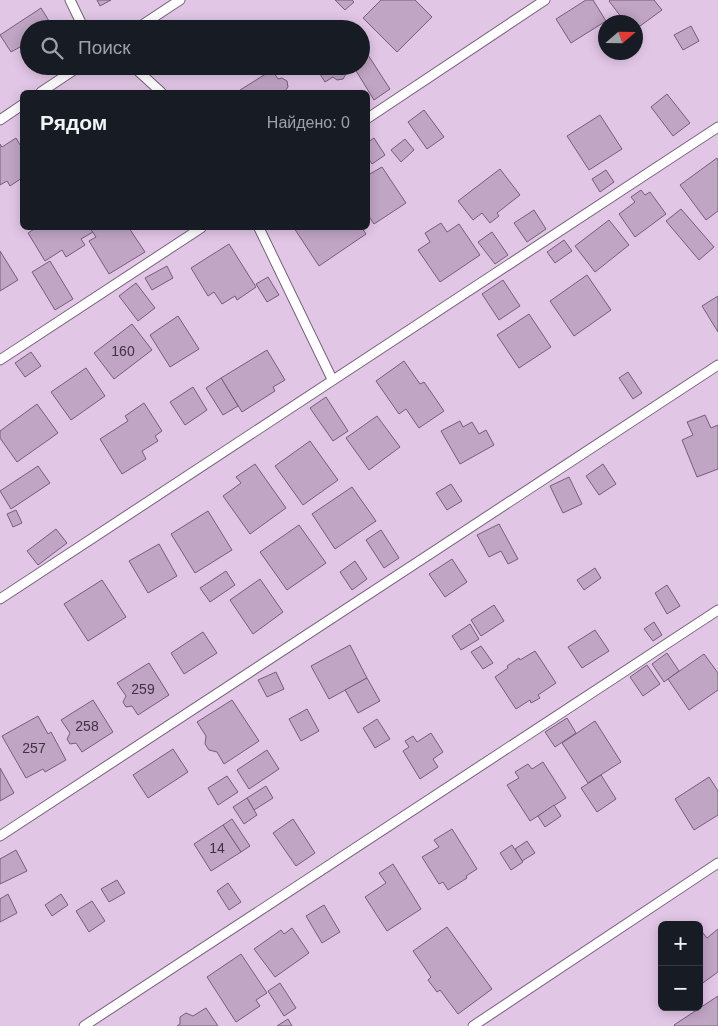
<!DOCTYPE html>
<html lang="ru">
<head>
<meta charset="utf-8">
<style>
  body { margin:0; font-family:Helvetica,sans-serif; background:#242831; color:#f1f3f6 }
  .controls { position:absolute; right:15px; bottom:15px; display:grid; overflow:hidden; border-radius:8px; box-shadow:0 2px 12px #0003 }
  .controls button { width:45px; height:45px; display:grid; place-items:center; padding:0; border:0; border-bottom:1px solid #363941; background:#171b24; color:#f1f3f6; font:25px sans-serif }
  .compass { position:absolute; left:598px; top:15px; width:45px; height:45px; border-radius:50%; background:#171b24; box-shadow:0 2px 12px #0003; rotate:70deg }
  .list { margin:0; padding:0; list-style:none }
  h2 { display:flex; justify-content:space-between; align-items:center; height:65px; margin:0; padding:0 20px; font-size:21px }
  h2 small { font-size:16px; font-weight:400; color:#9ea1a6 }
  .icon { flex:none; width:28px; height:28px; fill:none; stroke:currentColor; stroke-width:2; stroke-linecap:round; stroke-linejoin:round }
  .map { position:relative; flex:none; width:718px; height:1026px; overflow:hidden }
  .search { position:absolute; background:#171b24; box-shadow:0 2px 12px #0003; left:20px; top:20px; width:350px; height:55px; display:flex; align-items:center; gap:12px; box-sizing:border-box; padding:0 18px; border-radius:28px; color:#9ea1a6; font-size:19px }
  .panel { position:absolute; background:#171b24; box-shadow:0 2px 12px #0003; left:20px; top:90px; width:350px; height:140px; border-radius:8px }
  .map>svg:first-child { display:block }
  .building { fill:#c0a5c4; stroke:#765e7a }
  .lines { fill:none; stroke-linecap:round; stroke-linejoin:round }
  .lane-casing { stroke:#785f7c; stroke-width:11 }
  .lane { stroke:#fff; stroke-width:9 }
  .labels { text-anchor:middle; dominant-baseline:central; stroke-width:4; stroke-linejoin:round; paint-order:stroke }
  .number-label { font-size:14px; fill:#403242 }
</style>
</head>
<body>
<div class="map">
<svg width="718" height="1026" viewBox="0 0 718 1026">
  <rect width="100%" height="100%" fill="#e2c6e6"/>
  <g class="building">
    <path d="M97,0H111L100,6Z"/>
    <path d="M335,0H352L354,2L345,10Z"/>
    <path d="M381,0H415L432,17L397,52L363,18Z"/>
    <path d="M586,0H593L606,21L571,43L556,19Z"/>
    <path d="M610,0H654L662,10L636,29V22H625L609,1Z"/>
    <path d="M41,8L54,29H29V60L20,47L11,52L0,35Z"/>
    <path d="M347,21L352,29H335Z"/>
    <path d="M691,26L699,41L683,50L674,35Z"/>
    <path d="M361,43L368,55L361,59Z"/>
    <path d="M368,55L390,89L374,100L353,66H361V59Z"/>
    <path d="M308,66H350L346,69V74L343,79L337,80L333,77L325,82L318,71L313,72L309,69Z"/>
    <path d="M272,70L278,79L282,78L287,81L288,87L285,91L286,92H237Z"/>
    <path d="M667,94L690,123L673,136L651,107Z"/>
    <path d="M424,110L444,137L427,149L408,122Z"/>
    <path d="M600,115L622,149L589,170L567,136Z"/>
    <path d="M16,138L22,148V178L10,186L7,181L0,185V144L2,147Z"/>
    <path d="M374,138L385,155L372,164L368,158V142Z"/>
    <path d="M405,139L414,150L401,162L391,150Z"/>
    <path d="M717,158L718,160V211L706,220L680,185Z"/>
    <path d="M382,167L406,203L374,224L368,215V175Z"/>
    <path d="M500,169L520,195L497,213L499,216L490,223L482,213L473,220L458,201Z"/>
    <path d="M606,170L614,182L600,192L592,179Z"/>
    <path d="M641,190L645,195L650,192L666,214L635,237L619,214L635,202L631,197Z"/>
    <path d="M681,209L714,247L699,260L666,221Z"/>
    <path d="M534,210L546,229L527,242L514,223Z"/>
    <path d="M609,220L629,245L595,272L575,246Z"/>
    <path d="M441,223L447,232L459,224L480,255L440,282L418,250L430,242L425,233Z"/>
    <path d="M36,228H90L93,232L81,239L85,245L66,257L62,250L45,261L28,233Z"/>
    <path d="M90,228H129L145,252L109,274L89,241L96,237Z"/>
    <path d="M294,228H362L366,234L319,266Z"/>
    <path d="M492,232L508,255L495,264L478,242Z"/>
    <path d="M564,240L572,251L555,263L547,252Z"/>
    <path d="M229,244L256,287L237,300L235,296L222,304L214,292L208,296L191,268Z"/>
    <path d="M0,251L18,280L0,291Z"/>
    <path d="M50,261L73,299L55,310L32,272Z"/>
    <path d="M167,266L173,278L152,290L145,278Z"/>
    <path d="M587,275L611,310L574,336L550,301Z"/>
    <path d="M268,277L279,295L267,302L256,284Z"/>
    <path d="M503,280L520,306L499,320L482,294Z"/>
    <path d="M136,283L155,308L138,321L119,296Z"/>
    <path d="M718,296V332L702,306Z"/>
    <path d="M529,314L551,347L519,368L497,335Z"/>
    <path d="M178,316L199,349L170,367L150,335Z"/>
    <path d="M132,324L152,350L114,379L94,353Z"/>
    <path d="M267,350L285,380L273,387L275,391L242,412L221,378Z"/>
    <path d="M31,352L41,366L25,377L15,363Z"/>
    <path d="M404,361L420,384L424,382L444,411L419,428L406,409L399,414L376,381Z"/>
    <path d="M86,368L105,396L71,420L51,392Z"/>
    <path d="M628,372L642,393L633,399L619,378Z"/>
    <path d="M221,378L238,406L223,415L206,388Z"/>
    <path d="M193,387L207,410L185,425L170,402Z"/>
    <path d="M326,397L348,431L333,441L310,408Z"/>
    <path d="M144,403L162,431L155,436L158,441L142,451L146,459L122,474L100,439L128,421L125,416Z"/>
    <path d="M37,404L58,433L17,462L0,438V431Z"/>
    <path d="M705,415L711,428L718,425V469L697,477L682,440L693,435L687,422Z"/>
    <path d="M377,416L400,447L369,470L346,438Z"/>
    <path d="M460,421L463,427L472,422L479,434L486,430L494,445L460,464L441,431Z"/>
    <path d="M310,441L338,480L303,505L275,466Z"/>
    <path d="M255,464L286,508L250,534L223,496L241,483L236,477Z"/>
    <path d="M603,464L616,484L599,495L586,476Z"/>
    <path d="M38,466L50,483L11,509L0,491Z"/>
    <path d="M569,477L582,504L563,513L550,486Z"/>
    <path d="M451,484L462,501L447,510L436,493Z"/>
    <path d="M352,487L376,521L335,549L312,514Z"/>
    <path d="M16,510L22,523L13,527L7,514Z"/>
    <path d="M208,511L232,550L195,573L171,534Z"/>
    <path d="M499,524L518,559L508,564L501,551L489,557L477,535Z"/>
    <path d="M299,525L326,563L287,590L260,552Z"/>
    <path d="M56,529L67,543L38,565L27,551Z"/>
    <path d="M381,530L399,558L384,568L366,540Z"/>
    <path d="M159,544L177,576L148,593L129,561Z"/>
    <path d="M452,559L467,582L445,597L429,574Z"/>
    <path d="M355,561L367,579L352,590L340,572Z"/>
    <path d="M595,568L601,578L584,590L577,580Z"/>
    <path d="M226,571L235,585L210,602L200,588Z"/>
    <path d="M260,579L283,612L253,634L230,600Z"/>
    <path d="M102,580L126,617L88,641L64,604Z"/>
    <path d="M667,585L680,606L667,614L655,593Z"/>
    <path d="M494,605L504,621L481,636L471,620Z"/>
    <path d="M654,622L662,635L653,641L644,629Z"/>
    <path d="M470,624L479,639L461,650L452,636Z"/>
    <path d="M595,630L609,651L582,668L568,647Z"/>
    <path d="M203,632L217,653L184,674L171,653Z"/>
    <path d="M350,645L367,678L329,699L311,666Z"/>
    <path d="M481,646L493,663L483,669L471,652Z"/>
    <path d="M535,651L556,683L538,695L540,698L531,703L530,700L516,709L495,677L508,668L507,666L519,658L520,660Z"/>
    <path d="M667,653L679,671L664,682L652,664Z"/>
    <path d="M704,654L718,673V690L689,710L668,679Z"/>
    <path d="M149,663L169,695L138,715L132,706L126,707L123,702L126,696L117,683Z"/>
    <path d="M647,665L660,684L643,696L630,677Z"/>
    <path d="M276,672L284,689L267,697L258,680Z"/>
    <path d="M367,678L380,701L358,713L345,690Z"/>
    <path d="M93,700L113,732L82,752L76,743L70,744L67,739L70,733L61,720Z"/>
    <path d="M232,700L259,741L224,764L217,752L209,750L205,744L206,736L197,722Z"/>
    <path d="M307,709L319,731L301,741L289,719Z"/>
    <path d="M38,716L48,734L51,732L66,760L45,772L43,769L26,778L2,736Z"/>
    <path d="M567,718L576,733L555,747L545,732Z"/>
    <path d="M377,719L390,739L375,748L363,728Z"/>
    <path d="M595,721L621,762L588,783L562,743Z"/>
    <path d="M431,733L443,752L433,759L438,767L420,779L403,751L409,747L405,741L413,736L417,742Z"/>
    <path d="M173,749L188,772L148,798L133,775Z"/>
    <path d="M267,750L279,769L249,789L237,770Z"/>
    <path d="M543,762L566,798L530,821L507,785L519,778L515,772L528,764L532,769Z"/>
    <path d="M0,768L14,793L0,801Z"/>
    <path d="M601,775L616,799L597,812L581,788Z"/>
    <path d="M227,776L238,792L218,805L208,788Z"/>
    <path d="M709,777L718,791V815L694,830L675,799Z"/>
    <path d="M266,786L273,798L254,810L247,798Z"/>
    <path d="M247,798L257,815L244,824L233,807Z"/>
    <path d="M554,805L561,816L545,827L538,816Z"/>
    <path d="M232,819L250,846L241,852L223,825Z"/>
    <path d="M293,819L315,853L296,866L273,833Z"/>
    <path d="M223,825L241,852L211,871L194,844Z"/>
    <path d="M452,829L477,869L466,876L467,878L448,890L443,882L439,884L422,857L439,847L434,840Z"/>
    <path d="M527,841L535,853L522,861L515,849Z"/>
    <path d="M512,845L523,862L511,870L500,853Z"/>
    <path d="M16,850L27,871L0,884V859Z"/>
    <path d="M393,864L421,909L387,931L365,897L386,883L379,873Z"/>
    <path d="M117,880L125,893L109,902L101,889Z"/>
    <path d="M228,883L241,902L229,910L217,891Z"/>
    <path d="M8,894L17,913L0,922V899Z"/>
    <path d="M61,894L68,905L52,916L45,905Z"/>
    <path d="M92,901L105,921L89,932L76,911Z"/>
    <path d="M324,905L340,932L322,943L306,916Z"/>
    <path d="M447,927L492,989L458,1014L440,990L437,992L428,980L431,977L413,951Z"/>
    <path d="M292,928L309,953L275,977L254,949L281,930L284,934Z"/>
    <path d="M699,928L707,938L718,929V972L700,985Z"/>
    <path d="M241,954L267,993L256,1000L260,1006L236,1022L207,977Z"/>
    <path d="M280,983L296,1008L284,1016L268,991Z"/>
    <path d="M718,996V1026H675L674,1025Z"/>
    <path d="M206,1008L218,1026H177L180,1024V1017L186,1013L193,1016Z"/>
    <path d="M288,1019L292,1026H277Z"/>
  </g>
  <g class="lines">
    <g class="lane-casing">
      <g id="lane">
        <path d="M70,0L84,29"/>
        <path d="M136,29L180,0"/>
        <path d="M129,66L137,70L161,92"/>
        <path d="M41,92L80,66"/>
        <path d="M368,118L545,0"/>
        <path d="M0,120L22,105"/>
        <path d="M259,228L332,379"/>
        <path d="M0,360L201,228"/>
        <path d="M0,599L718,127"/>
        <path d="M0,836L718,365"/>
        <path d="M84,1026L718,610"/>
        <path d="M473,1026L718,863"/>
      </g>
    </g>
    <use href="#lane" class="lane"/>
  </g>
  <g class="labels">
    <g class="number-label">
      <text x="123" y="351">160</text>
      <text x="143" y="689">259</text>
      <text x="87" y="726">258</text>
      <text x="34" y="748">257</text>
      <text x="217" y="848">14</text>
    </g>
  </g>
</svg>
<div class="controls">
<button>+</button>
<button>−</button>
</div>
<svg class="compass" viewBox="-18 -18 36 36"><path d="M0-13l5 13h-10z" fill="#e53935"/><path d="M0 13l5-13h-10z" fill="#9ea1a6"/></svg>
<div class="search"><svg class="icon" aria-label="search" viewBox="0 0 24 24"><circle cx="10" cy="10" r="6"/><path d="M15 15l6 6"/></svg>Поиск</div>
<section class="panel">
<h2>Рядом<small>Найдено: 0</small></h2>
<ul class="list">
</ul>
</section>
</div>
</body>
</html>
